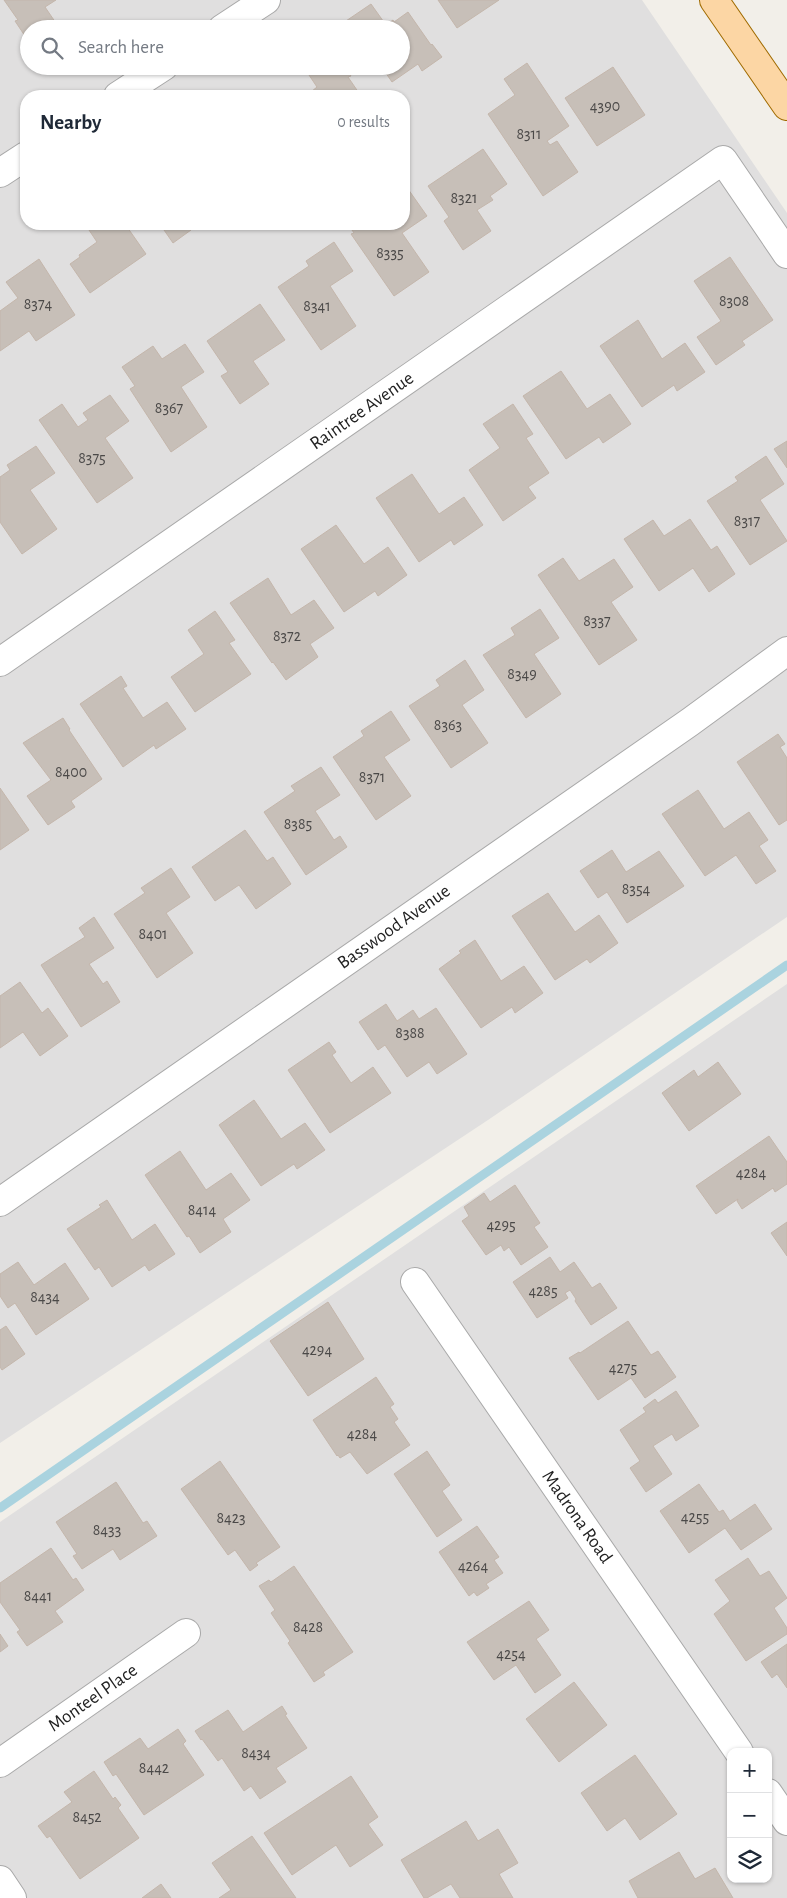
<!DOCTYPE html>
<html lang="en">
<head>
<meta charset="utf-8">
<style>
  body { margin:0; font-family:"Alegreya Sans",sans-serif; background:#f6f6f7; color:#1f2937 }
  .controls { position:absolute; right:15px; bottom:15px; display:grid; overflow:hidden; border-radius:10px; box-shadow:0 1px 4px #0004 }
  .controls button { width:45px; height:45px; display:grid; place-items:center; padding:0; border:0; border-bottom:1px solid #e0e1e3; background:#fff; color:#1f2937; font:25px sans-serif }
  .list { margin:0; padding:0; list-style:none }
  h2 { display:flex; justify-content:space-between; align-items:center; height:65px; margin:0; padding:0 20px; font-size:21px }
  h2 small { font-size:16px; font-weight:400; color:#747a83 }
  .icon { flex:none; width:28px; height:28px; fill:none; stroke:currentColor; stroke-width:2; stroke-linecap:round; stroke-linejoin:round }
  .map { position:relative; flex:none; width:787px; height:1898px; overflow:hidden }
  .search { position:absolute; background:#fff; box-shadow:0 1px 4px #0004; left:20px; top:20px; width:390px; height:55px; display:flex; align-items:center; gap:12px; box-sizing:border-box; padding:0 18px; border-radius:28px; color:#747a83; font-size:19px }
  .panel { position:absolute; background:#fff; box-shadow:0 1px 4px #0004; left:20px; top:90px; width:390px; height:140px; border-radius:20px }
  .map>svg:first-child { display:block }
  .residential { fill:#e0dfdf; fill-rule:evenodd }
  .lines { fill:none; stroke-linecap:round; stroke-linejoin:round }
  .stream { stroke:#aad3df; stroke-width:9 }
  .building { fill:#c7bfb8; stroke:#c4b6ab }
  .minor-casing { stroke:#a9a9a9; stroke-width:30 }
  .major-casing { stroke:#a06b00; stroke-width:30 }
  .minor { stroke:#fff; stroke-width:28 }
  .major { stroke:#fcd6a4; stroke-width:28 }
  .labels { text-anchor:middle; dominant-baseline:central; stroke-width:5; stroke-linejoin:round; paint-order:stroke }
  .number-label { font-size:16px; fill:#4b4948 }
  .street-label { font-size:19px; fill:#222; stroke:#fff }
</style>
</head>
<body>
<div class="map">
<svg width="787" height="1898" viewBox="0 0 787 1898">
  <rect width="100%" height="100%" fill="#f2efe9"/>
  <g class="residential">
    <path d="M0,0H642L787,213V917L488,1120L0,1443ZM29,29H401V66H29ZM26,96H404V224H26Z"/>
    <path d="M787,984V1898H0V1522ZM731,1752H768V1879H731Z"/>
  </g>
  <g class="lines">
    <path class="stream" d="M0,1508L787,965"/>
  </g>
  <g class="building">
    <path d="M4,0H56L45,7L60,29H29V42L15,21L18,20Z"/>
    <path d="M438,0H499L457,28Z"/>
    <path d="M371,4L386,25L393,20L394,22L408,12L431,45L432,44L442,57L422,71L418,64L392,82L381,66H401V29H347L343,23Z"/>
    <path d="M527,63L569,126L547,141L550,145L557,141L578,172L543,196L488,114L515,95L504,79Z"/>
    <path d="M303,66H344L351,76L348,77L361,96H306L317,87Z"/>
    <path d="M613,67L645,115L597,146L565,98Z"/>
    <path d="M483,149L507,184L490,196L493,200L477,210L491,231L463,250L444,221L449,217L428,186Z"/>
    <path d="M408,189L427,216L402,233L429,272L394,296L351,234L354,233L348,224H404V191Z"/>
    <path d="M85,224H125L146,254L90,293L70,264L80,257L79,255L97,242Z"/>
    <path d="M162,224H187L191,230L173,243L164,230L165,229Z"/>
    <path d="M334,242L353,271L330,286L356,326L321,350L278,287L309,266L306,261Z"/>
    <path d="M730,257L773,320L742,341L745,345L716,365L697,337L721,321L694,281Z"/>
    <path d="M39,259L75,315L36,341L29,331L0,351V311L18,298L6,282Z"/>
    <path d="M260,304L285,340L253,361L269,384L240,404L221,376L228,372L207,341Z"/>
    <path d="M638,320L662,359L685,343L705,372L677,391L674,385L642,407L600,346Z"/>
    <path d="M185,344L204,372L181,387L207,427L171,452L130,389L135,386L122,367L153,346L162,359Z"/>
    <path d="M561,371L587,409L610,394L631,424L603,443L599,437L566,459L523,396Z"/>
    <path d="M110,395L129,421L105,438L133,478L97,503L39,420L62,404L78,427L88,420L83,413Z"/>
    <path d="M513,404L533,434L526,438L549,473L528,487L536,498L503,521L469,470L500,448L483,424Z"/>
    <path d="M787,441V468L774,449Z"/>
    <path d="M36,446L55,473L30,490L57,529L22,554L0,522V477L10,470L7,465Z"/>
    <path d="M766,456L784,484L760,500L787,541L750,565L707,501L738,481L735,477Z"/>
    <path d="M412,474L439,514L464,497L483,525L454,545L451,540L419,562L376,498Z"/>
    <path d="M690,519L711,550L717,546L735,574L709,592L693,568L659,591L624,539L653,520L664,536Z"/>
    <path d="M336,525L364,564L388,547L407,575L378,596L375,591L344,612L301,549Z"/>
    <path d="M563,558L579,581L614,559L633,587L611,602L637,640L599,665L538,575Z"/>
    <path d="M268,578L291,615L314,600L334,628L310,644L318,657L286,680L273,662L272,663L230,603Z"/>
    <path d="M540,609L559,638L534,654L561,694L526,718L483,655L515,635L511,628Z"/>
    <path d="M215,611L235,640L229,643L251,674L195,712L171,677L204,654L188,630Z"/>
    <path d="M465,660L484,690L462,705L488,743L451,768L409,706L440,686L436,680Z"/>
    <path d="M121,676L127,686L123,688L143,718L167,702L186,729L156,749L154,745L123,767L80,704Z"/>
    <path d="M391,711L410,740L384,757L411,796L376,820L333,757L364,736L361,731Z"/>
    <path d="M63,718L70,729L69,730L102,779L71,801L75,807L48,825L27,796L51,780L23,743Z"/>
    <path d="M778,734L785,744L780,747L787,758V820L779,825L737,762Z"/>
    <path d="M321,767L340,795L315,811L334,840L340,836L347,847L306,875L264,812L295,791L291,786Z"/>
    <path d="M0,788L29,830L0,850Z"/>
    <path d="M698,790L724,829L749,812L768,840L759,846L776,871L756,884L736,855L705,876L662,814Z"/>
    <path d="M245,830L267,861L273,857L291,884L256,909L239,885L215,901L192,867Z"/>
    <path d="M612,850L626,872L659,851L684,886L627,923L607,892L598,898L580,871Z"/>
    <path d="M171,868L190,897L166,913L193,953L157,978L114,914L145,893L141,888Z"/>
    <path d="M548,893L575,932L599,915L618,943L590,963L587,959L555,980L512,916Z"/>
    <path d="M94,917L114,948L89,964L103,984L107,981L120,1002L81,1027L41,965L85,937L79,928Z"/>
    <path d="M475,940L501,981L524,966L543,993L515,1013L512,1007L481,1028L439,969L461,953L459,951Z"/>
    <path d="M20,982L42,1013L48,1008L68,1036L40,1056L23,1032L0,1048V996Z"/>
    <path d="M386,1004L397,1021L413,1010L419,1019L436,1008L467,1054L437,1074L429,1062L407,1077L385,1045L378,1050L359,1022Z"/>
    <path d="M329,1042L336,1052L332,1055L351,1083L373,1067L391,1093L330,1133L288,1070Z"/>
    <path d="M718,1062L741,1094L689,1131L662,1093L694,1070L698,1077Z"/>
    <path d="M254,1100L281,1139L305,1123L325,1150L297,1169L294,1164L261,1186L219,1125Z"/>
    <path d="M769,1136L787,1162V1184L775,1192L773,1188L742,1209L737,1201L738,1199L716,1214L696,1186Z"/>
    <path d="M180,1151L206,1190L231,1173L250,1200L223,1219L231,1232L200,1253L189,1236L187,1237L145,1175Z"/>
    <path d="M515,1185L540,1223L534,1227L548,1247L521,1265L509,1247L504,1251L501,1245L486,1255L462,1221L469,1216L464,1207L484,1193L490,1202Z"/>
    <path d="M107,1200L132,1240L155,1224L175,1254L149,1271L145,1265L112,1287L99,1267L95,1270L67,1229L101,1207L99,1205Z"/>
    <path d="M787,1222V1256L771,1233Z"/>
    <path d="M550,1257L560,1272L574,1262L592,1288L600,1283L617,1308L591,1325L575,1301L576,1299L570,1290L565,1293L568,1298L537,1318L513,1282Z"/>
    <path d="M18,1262L34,1285L65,1263L89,1299L36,1335L15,1303L8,1308L0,1296V1274Z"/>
    <path d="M328,1302L364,1359L308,1396L270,1341Z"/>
    <path d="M628,1321L651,1355L658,1351L676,1377L645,1398L631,1378L598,1400L569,1358L579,1352L580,1353Z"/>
    <path d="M6,1326L25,1354L2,1370L0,1367V1330Z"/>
    <path d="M376,1377L394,1404L390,1407L398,1419L394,1422L410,1445L367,1474L350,1452L340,1458L338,1455L337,1456L313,1420Z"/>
    <path d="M676,1391L699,1426L676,1441L672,1434L653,1446L672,1474L646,1492L630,1468L640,1461L620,1430L646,1412L643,1408L655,1399L658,1403Z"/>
    <path d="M427,1451L450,1485L442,1491L462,1520L437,1537L394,1474Z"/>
    <path d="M220,1461L280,1547L256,1563L258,1565L250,1571L235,1550L228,1555L181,1489Z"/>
    <path d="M116,1482L143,1523L147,1521L157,1536L120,1560L113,1549L82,1569L73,1556L77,1554L56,1522Z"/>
    <path d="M699,1484L719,1512L723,1510L730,1521L755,1504L772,1529L741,1550L725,1528L689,1553L660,1511Z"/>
    <path d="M477,1526L499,1557L494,1560L503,1573L486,1584L489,1588L477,1596L474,1592L469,1596L439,1552Z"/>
    <path d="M51,1548L73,1580L76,1578L84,1590L55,1611L63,1622L27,1646L17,1632L20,1630L0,1602V1583Z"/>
    <path d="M748,1558L760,1576L769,1571L787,1598L774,1608L787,1628V1634L746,1661L714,1614L730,1601L715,1580Z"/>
    <path d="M294,1566L353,1652L323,1672L325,1675L314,1682L288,1643L290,1641L271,1613L275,1610L259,1586L269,1580L271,1582Z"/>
    <path d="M529,1601L549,1630L536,1639L561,1675L535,1693L516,1665L494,1680L467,1642Z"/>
    <path d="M0,1634L8,1646L0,1652Z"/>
    <path d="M787,1644V1688L777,1674L772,1678L761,1662Z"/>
    <path d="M574,1682L607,1725L559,1762L526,1719Z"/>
    <path d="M282,1706L287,1714L285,1715L307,1748L276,1768L286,1782L260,1799L251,1786L244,1791L222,1758L218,1761L202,1739L201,1740L195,1731L228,1710L243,1732Z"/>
    <path d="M178,1729L186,1741L183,1744L204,1775L144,1815L116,1774L113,1776L104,1762L140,1738L148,1749Z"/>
    <path d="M635,1755L677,1814L640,1840L625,1818L607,1831L581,1793Z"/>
    <path d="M94,1771L113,1799L115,1797L121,1805L118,1808L139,1838L80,1879L50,1836L47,1838L38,1826L72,1802L64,1792Z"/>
    <path d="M351,1776L378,1817L368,1824L383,1845L350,1867L336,1845L292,1875L264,1833Z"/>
    <path d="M466,1821L478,1841L498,1829L518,1863L499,1874L513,1898H460L451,1884L427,1898H424L401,1860Z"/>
    <path d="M252,1836L296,1898H219L231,1890L212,1863Z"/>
    <path d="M679,1852L695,1879L715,1868L733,1898H638L629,1881Z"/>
    <path d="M161,1884L171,1898H142Z"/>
  </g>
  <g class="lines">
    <g class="minor-casing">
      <g id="minor">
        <path d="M222,29L266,0"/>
        <path d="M118,96L164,66"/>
        <path d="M0,173L26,156"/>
        <path d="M0,662L723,160L787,254"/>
        <path d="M0,1202L690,722L787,651"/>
        <path d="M415,1282L739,1752"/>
        <path d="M0,1763L186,1633"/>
        <path d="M768,1793L787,1821"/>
        <path d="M0,1880L12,1898"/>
      </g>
    </g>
    <g class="major-casing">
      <path id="major" d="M714,0L787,106"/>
    </g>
    <use href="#minor" class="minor"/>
    <use href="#major" class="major"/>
  </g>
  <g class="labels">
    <g class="number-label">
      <text x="605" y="106">4390</text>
      <text x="529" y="134">8311</text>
      <text x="464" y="198">8321</text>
      <text x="390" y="253">8335</text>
      <text x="734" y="301">8308</text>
      <text x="38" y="304">8374</text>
      <text x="317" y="306">8341</text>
      <text x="169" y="408">8367</text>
      <text x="92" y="458">8375</text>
      <text x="747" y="521">8317</text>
      <text x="597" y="621">8337</text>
      <text x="287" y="636">8372</text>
      <text x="522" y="674">8349</text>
      <text x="448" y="725">8363</text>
      <text x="71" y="772">8400</text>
      <text x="372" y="777">8371</text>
      <text x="298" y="824">8385</text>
      <text x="636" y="889">8354</text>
      <text x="153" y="934">8401</text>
      <text x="410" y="1033">8388</text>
      <text x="751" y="1173">4284</text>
      <text x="202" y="1210">8414</text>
      <text x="501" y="1225">4295</text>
      <text x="543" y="1291">4285</text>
      <text x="45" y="1297">8434</text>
      <text x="317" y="1350">4294</text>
      <text x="623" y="1368">4275</text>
      <text x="362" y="1434">4284</text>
      <text x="695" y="1517">4255</text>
      <text x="231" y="1518">8423</text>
      <text x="107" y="1530">8433</text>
      <text x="473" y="1566">4264</text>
      <text x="38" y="1596">8441</text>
      <text x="308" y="1627">8428</text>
      <text x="511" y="1654">4254</text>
      <text x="256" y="1753">8434</text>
      <text x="154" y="1768">8442</text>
      <text x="87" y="1817">8452</text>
    </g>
    <g class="street-label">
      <text transform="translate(362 411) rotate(-35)">Raintree Avenue</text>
      <text transform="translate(394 927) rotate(-35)">Basswood Avenue</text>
      <text transform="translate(577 1517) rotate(55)">Madrona Road</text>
      <text transform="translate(93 1698) rotate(-35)">Monteel Place</text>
    </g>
  </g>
</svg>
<div class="controls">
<button>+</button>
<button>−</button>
<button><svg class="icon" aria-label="layers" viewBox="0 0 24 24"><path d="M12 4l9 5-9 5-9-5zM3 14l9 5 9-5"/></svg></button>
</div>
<div class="search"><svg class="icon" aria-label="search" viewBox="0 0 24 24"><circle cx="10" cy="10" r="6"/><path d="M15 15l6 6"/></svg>Search here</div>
<section class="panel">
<h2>Nearby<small>0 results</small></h2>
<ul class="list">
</ul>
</section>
</div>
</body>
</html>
